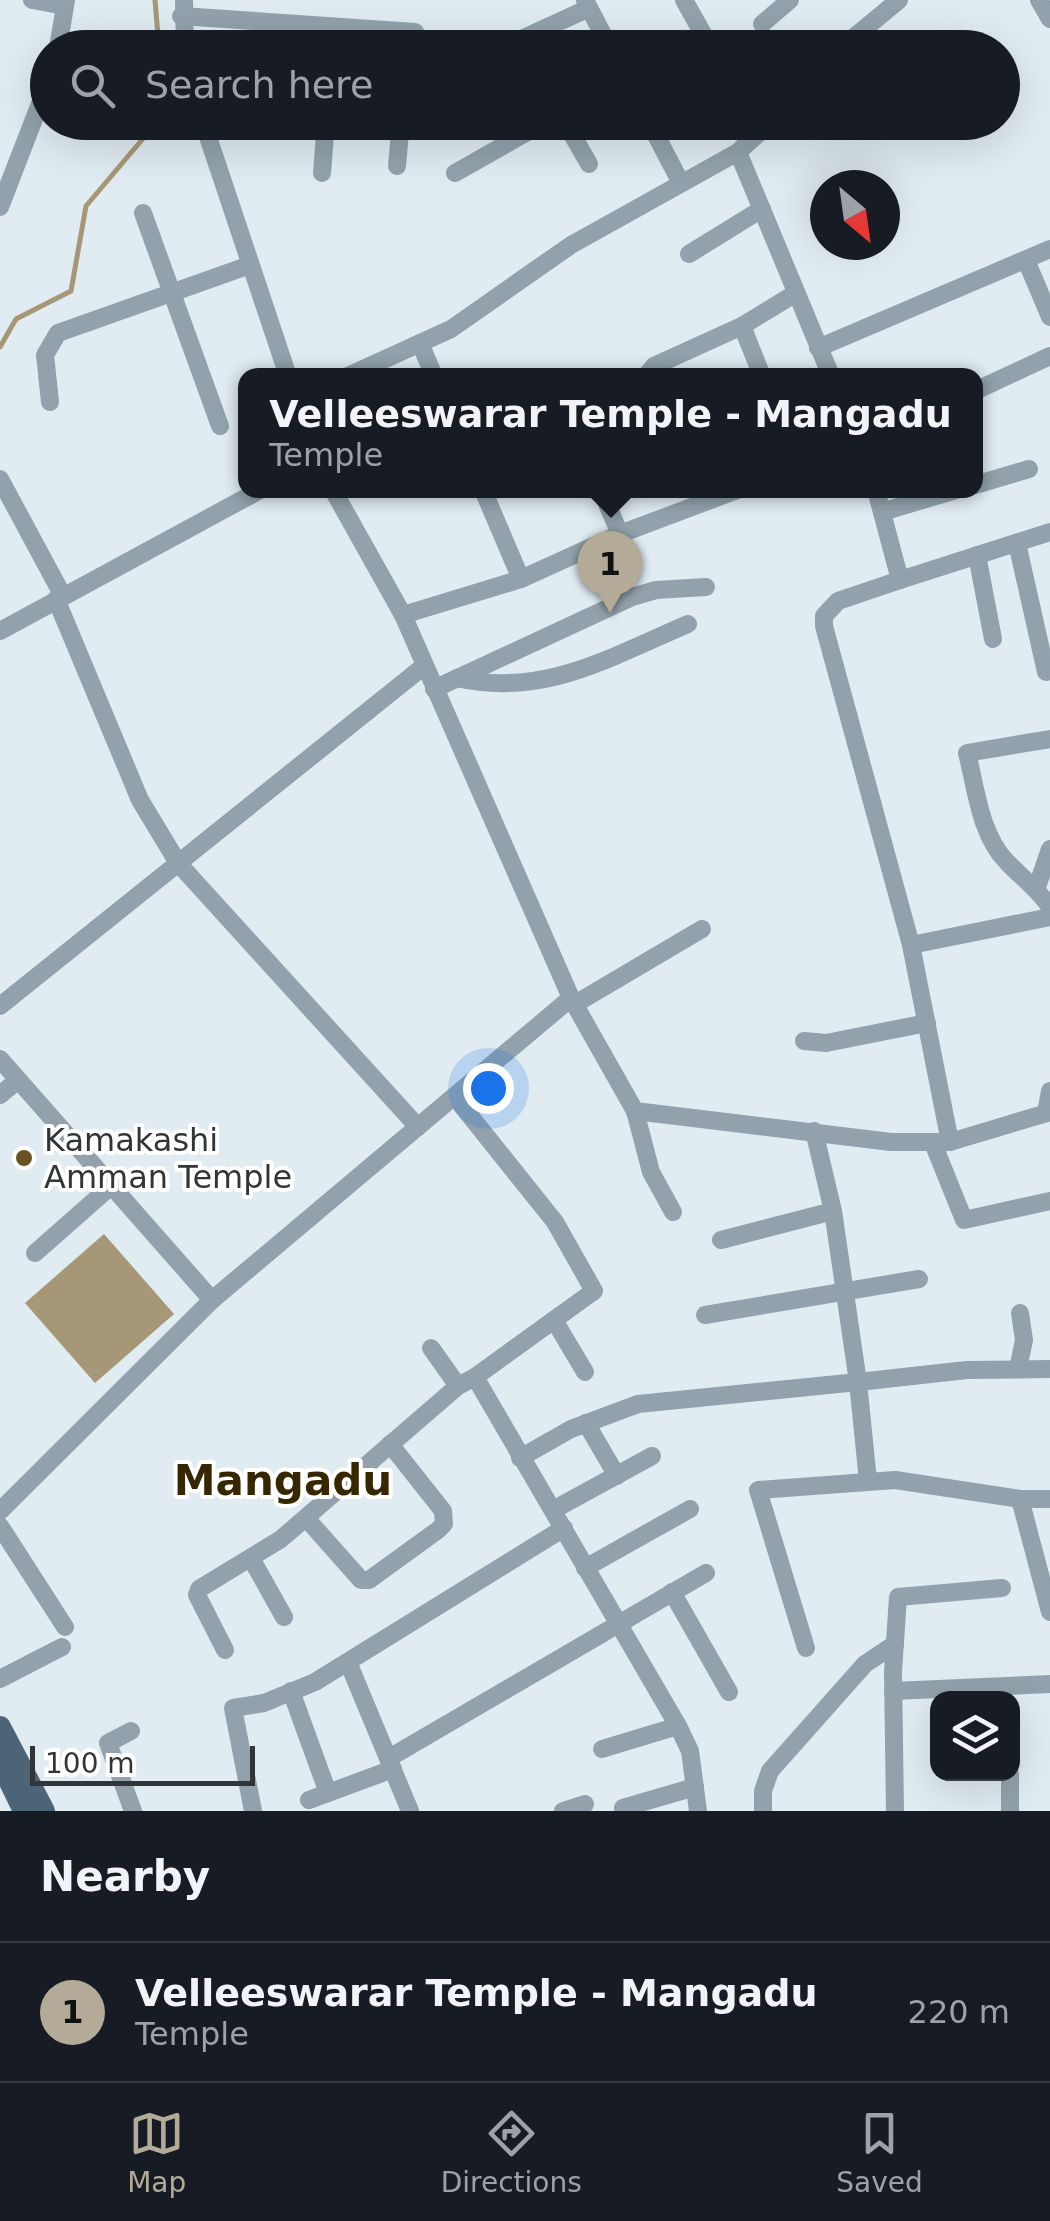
<!DOCTYPE html>
<html lang="en">
<head>
<meta charset="utf-8">
<style>
  body { margin:0; font-family:"DejaVu Sans",sans-serif; background:#242831; color:#f1f3f6 }
  .controls { position:absolute; right:30px; bottom:30px; display:grid; overflow:hidden; border-radius:20px; box-shadow:0 10px 40px #0002 }
  .controls button { width:90px; height:90px; display:grid; place-items:center; padding:0; border:0; border-bottom:2px solid #363941; background:#171b24; color:#f1f3f6; font:50px sans-serif }
  .compass { position:absolute; left:810px; top:170px; width:90px; height:90px; border-radius:50%; background:#171b24; box-shadow:0 10px 40px #0002; rotate:151deg }
  .scale { position:absolute; left:30px; bottom:25px; width:225px; box-sizing:border-box; padding-left:10px; border:5px solid #303538; border-top:0; font-size:28px; line-height:35px; white-space:nowrap; color:#303538; -webkit-text-stroke:8px #fff; paint-order:stroke }
  .you { position:absolute; left:488px; top:1088px; width:35px; height:35px; margin:-25px; border:8px solid #fff; border-radius:50%; background:#1a73e8; box-shadow:0 0 0 15px #1a73e833 }
  .badge { display:grid; place-items:center; width:65px; height:65px; border-radius:50%; background:#b3ab97; color:#111; font-size:32px; font-weight:700 }
  .pin { position:absolute; translate:-50% -82px; filter:drop-shadow(0 2px 5px #0008) }
  .pin::after { content:''; position:absolute; top:52px; width:35px; height:30px; background:inherit; clip-path:polygon(0 0,100% 0,50% 100%) }
  .popup { position:absolute; left:238px; top:368px; width:745px; height:130px; box-sizing:border-box; display:grid; place-content:center; border-radius:20px; background:#171b24; filter:drop-shadow(0 2px 8px #0005); font-size:32px; white-space:nowrap; color:#9ea1a6 }
  .popup b { font-size:38px; color:#f1f3f6 }
  .popup::after { content:''; position:absolute; left:50%; top:100%; margin-left:-20px; border:20px solid transparent; border-top-color:#171b24 }
  .list { margin:0; padding:0; list-style:none }
  h2 { display:flex; justify-content:space-between; align-items:center; height:130px; margin:0; padding:0 40px; font-size:42px }
  h2 small { font-size:32px; font-weight:400; color:#9ea1a6 }
  .list li { display:grid; grid-template-columns:65px 1fr auto; gap:30px; align-items:center; box-sizing:border-box; height:140px; padding:0 40px; border-top:2px solid #363941 }
  .list b { display:block; font-size:38px; white-space:nowrap }
  .list p { margin:0; font-size:32px; white-space:nowrap; color:#9ea1a6 }
  .list em { font-size:32px; font-style:normal; color:#9ea1a6 }
  .icon { flex:none; width:55px; height:55px; fill:none; stroke:currentColor; stroke-width:2; stroke-linecap:round; stroke-linejoin:round }
  .map { position:relative; flex:none; width:1050px; height:1811px; overflow:hidden }
  .search { position:absolute; background:#171b24; box-shadow:0 10px 40px #0002; left:30px; right:30px; top:30px; height:110px; display:flex; align-items:center; gap:25px; box-sizing:border-box; padding:0 35px; border-radius:55px; color:#9ea1a6; font-size:38px }
  .sheet { height:270px; background:#171b24 }
  nav { display:flex; justify-content:space-around; align-items:center; box-sizing:border-box; height:140px; border-top:2px solid #363941; background:#171b24; font-size:28px; color:#9ea1a6 }
  nav a { display:grid; justify-items:center; gap:5px }
  nav .on { color:#b3ab97 }
  .map>svg:first-child { display:block }
  .water { fill:#a69876 }
  .lines { fill:none; stroke-linecap:round; stroke-linejoin:round }
  .stream { stroke:#a69876; stroke-width:5 }
  .minor { stroke:#92a1ab; stroke-width:18 }
  .major { stroke:#4b6577; stroke-width:22 }
  .poi-dot { fill:#675422; stroke:#fff; stroke-width:4 }
  .labels { text-anchor:middle; dominant-baseline:central; stroke-width:8; stroke-linejoin:round; paint-order:stroke }
  .poi-label { font-size:32px; fill:#303538; stroke:#fff; text-anchor:start }
  .district-label { font-size:42px; font-weight:bold; fill:#362700; stroke:#fff }
</style>
</head>
<body>
<div class="map">
<svg width="1050" height="1811" viewBox="0 0 1050 1811">
  <rect width="100%" height="100%" fill="#e0ebf2"/>
  <path class="water" d="M104,1234L174,1314L95,1383L25,1303Z"/>
  <g class="lines">
    <g class="stream">
      <path d="M155,0L159,48"/>
      <path d="M0,347L16,319L71,291L86,206L157,122"/>
    </g>
    <g class="minor">
      <path d="M32,0L65,6"/>
      <path d="M184,0L185,48"/>
      <path d="M585,0L610,48"/>
      <path d="M684,0L711,48"/>
      <path d="M1039,0L1050,19"/>
      <path d="M181,16L415,32"/>
      <path d="M762,24L790,0"/>
      <path d="M58,48L66,0"/>
      <path d="M502,48L589,8"/>
      <path d="M841,48L899,0"/>
      <path d="M203,122L288,376"/>
      <path d="M565,122L589,164"/>
      <path d="M649,122L680,181"/>
      <path d="M738,152L831,376"/>
      <path d="M397,166L401,122"/>
      <path d="M322,173L326,122"/>
      <path d="M455,173L545,122"/>
      <path d="M0,207L48,83"/>
      <path d="M143,213L220,426"/>
      <path d="M689,254L762,209"/>
      <path d="M1026,260L1050,317"/>
      <path d="M742,326L762,376"/>
      <path d="M420,343L434,376"/>
      <path d="M818,348L1050,249"/>
      <path d="M348,376L451,329L571,245L738,152L771,122"/>
      <path d="M646,376L654,366L742,326L796,293"/>
      <path d="M975,391L1050,356"/>
      <path d="M50,402L45,355L58,333L250,265"/>
      <path d="M0,479L63,596"/>
      <path d="M975,485L1029,469"/>
      <path d="M333,490L403,615L571,998"/>
      <path d="M483,490L521,579"/>
      <path d="M601,490L620,534"/>
      <path d="M876,490L900,580L1050,532"/>
      <path d="M882,512L956,490"/>
      <path d="M1017,543L1046,672"/>
      <path d="M977,555L993,639"/>
      <path d="M900,580L838,601L824,616V626L911,945L950,1142"/>
      <path d="M56,599L140,800L178,863L418,1127"/>
      <path d="M403,615L521,579L620,534L737,490"/>
      <path d="M0,631L260,490"/>
      <path d="M457,678C544,698 610,657 688,624"/>
      <path d="M434,689L632,597L656,590L706,587"/>
      <path d="M1050,739L967,753C976,788 980,835 1007,862C1022,878 1037,888 1050,907"/>
      <path d="M1037,887L1050,849"/>
      <path d="M911,945L1050,917"/>
      <path d="M575,1004L702,929"/>
      <path d="M0,1006L424,666"/>
      <path d="M804,1041L826,1043L927,1023"/>
      <path d="M0,1059L212,1300"/>
      <path d="M0,1095L18,1080"/>
      <path d="M455,1097L555,1222L594,1291L475,1377"/>
      <path d="M635,1111L651,1172L673,1212"/>
      <path d="M1046,1113L1050,1091"/>
      <path d="M933,1143L964,1220L1050,1201"/>
      <path d="M721,1240L833,1211"/>
      <path d="M35,1253L111,1186"/>
      <path d="M705,1315L919,1279"/>
      <path d="M554,1320L585,1372"/>
      <path d="M431,1348L458,1386L475,1377L678,1726L690,1751L698,1811"/>
      <path d="M1018,1369L1024,1340L1020,1313"/>
      <path d="M586,1423L617,1476"/>
      <path d="M520,1458L571,1429L638,1404L858,1382L833,1211L814,1131"/>
      <path d="M868,1481L858,1382L967,1370L1050,1369"/>
      <path d="M1020,1499L1050,1612"/>
      <path d="M553,1510L652,1456"/>
      <path d="M0,1511L212,1300L571,998L635,1111L891,1142H950L1050,1112"/>
      <path d="M306,1518L361,1580H369L438,1530L444,1524L443,1511L390,1444"/>
      <path d="M0,1526L65,1627"/>
      <path d="M252,1560L284,1617"/>
      <path d="M585,1568L690,1509"/>
      <path d="M672,1592L729,1692"/>
      <path d="M806,1648L758,1490L895,1480L1020,1499H1050"/>
      <path d="M225,1650L197,1595L199,1589L281,1539L458,1386"/>
      <path d="M348,1662L410,1811"/>
      <path d="M0,1679L62,1647"/>
      <path d="M291,1691L328,1793"/>
      <path d="M893,1691L1050,1684"/>
      <path d="M131,1731L108,1743L133,1811"/>
      <path d="M602,1749L678,1726"/>
      <path d="M389,1758L706,1573"/>
      <path d="M309,1800L393,1769"/>
      <path d="M623,1808L695,1787"/>
      <path d="M253,1811L233,1708L264,1703L315,1682L564,1528"/>
      <path d="M563,1811L585,1804"/>
      <path d="M763,1811V1791L770,1771L865,1664L895,1644"/>
      <path d="M895,1811L893,1672L898,1597L1002,1588"/>
      <path d="M1010,1811V1774"/>
    </g>
    <g class="major">
      <path d="M0,1727L44,1811"/>
      <path d="M0,1761L24,1811"/>
    </g>
  </g>
  <circle class="poi-dot" cx="24" cy="1158" r="10"/>
  <g class="labels">
    <g class="poi-label">
      <text x="44" y="1140">Kamakashi<tspan x="44" dy="37">Amman Temple</tspan></text>
    </g>
    <g class="district-label">
      <text x="283" y="1480">Mangadu</text>
    </g>
  </g>
</svg>
<div class="controls">
<button><svg class="icon" aria-label="layers" viewBox="0 0 24 24"><path d="M12 4l9 5-9 5-9-5zM3 14l9 5 9-5"/></svg></button>
</div>
<svg class="compass" viewBox="-18 -18 36 36"><path d="M0-13l5 13h-10z" fill="#e53935"/><path d="M0 13l5-13h-10z" fill="#9ea1a6"/></svg>
<div class="scale">100 m</div>
<div class="you"></div>
<div class="pin badge" style="left:610px;top:613px">1</div>
<div class="popup"><b>Velleeswarar Temple - Mangadu</b>Temple</div>
<div class="search"><svg class="icon" aria-label="search" viewBox="0 0 24 24"><circle cx="10" cy="10" r="6"/><path d="M15 15l6 6"/></svg>Search here</div>
</div>
<section class="sheet">
<h2>Nearby<small></small></h2>
<ul class="list">
<li><span class="badge">1</span><div><b>Velleeswarar Temple - Mangadu</b><p>Temple</p></div><em>220 m</em></li>
</ul>
</section>
<nav>
<a class="on"><svg class="icon" aria-label="map" viewBox="0 0 24 24"><path d="M3 6l6-2 6 2 6-2v14l-6 2-6-2-6 2zM9 4v14M15 6v14"/></svg>Map</a>
<a><svg class="icon" aria-label="directions" viewBox="0 0 24 24"><path d="M12 3l9 9-9 9-9-9zM9 14v-3h6M13 9l2 2-2 2"/></svg>Directions</a>
<a><svg class="icon" aria-label="saved" viewBox="0 0 24 24"><path d="M7 4h10v16l-5-4-5 4z"/></svg>Saved</a>
</nav>
</body>
</html>
